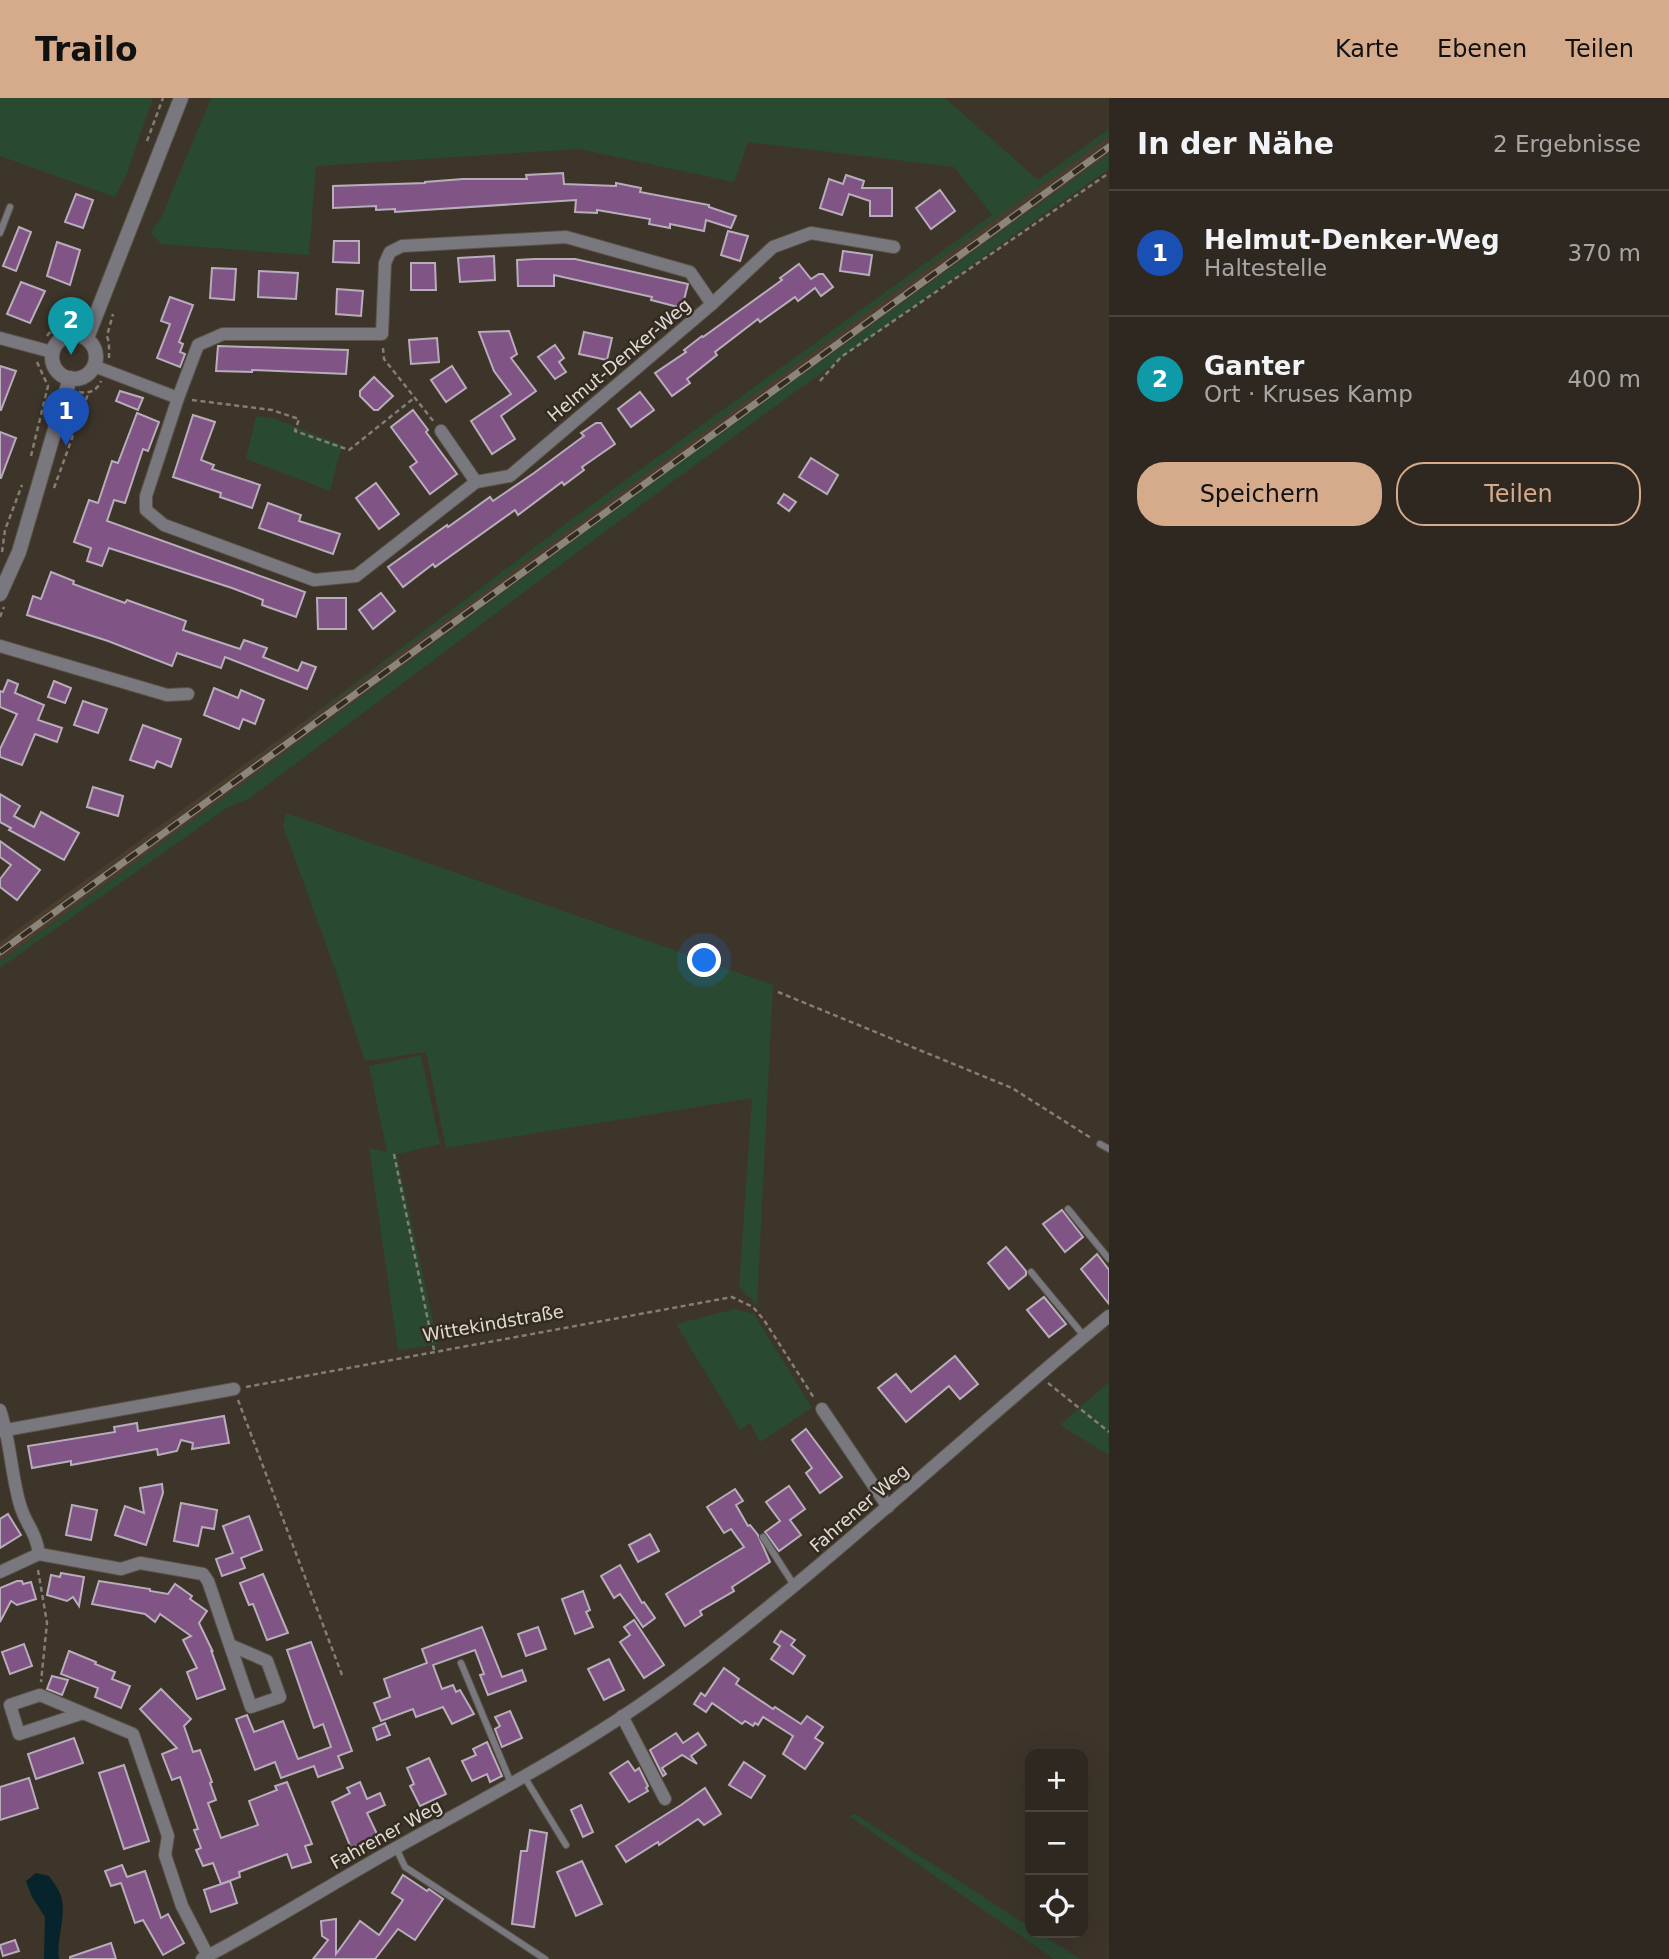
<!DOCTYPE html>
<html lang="de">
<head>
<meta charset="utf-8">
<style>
  body { margin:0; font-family:"DejaVu Sans",sans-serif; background:#3a342d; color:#f1f3f6 }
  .controls { position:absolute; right:21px; bottom:21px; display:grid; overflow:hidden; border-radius:14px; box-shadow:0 7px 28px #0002 }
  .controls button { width:63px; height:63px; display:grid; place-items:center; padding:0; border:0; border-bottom:2px solid #49443e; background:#2e2820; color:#f1f3f6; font:35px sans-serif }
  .you { position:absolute; left:705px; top:863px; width:24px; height:24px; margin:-18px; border:5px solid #fff; border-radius:50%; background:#1a73e8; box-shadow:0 0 0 10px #1a73e833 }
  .badge { display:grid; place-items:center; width:46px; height:46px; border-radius:50%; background:#d6ab8b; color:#fff; font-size:23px; font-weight:700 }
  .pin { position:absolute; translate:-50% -58px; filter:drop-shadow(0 2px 4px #0008) }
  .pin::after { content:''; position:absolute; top:37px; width:24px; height:21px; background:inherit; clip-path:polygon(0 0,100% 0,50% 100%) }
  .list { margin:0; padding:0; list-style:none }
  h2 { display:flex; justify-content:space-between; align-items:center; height:91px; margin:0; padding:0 28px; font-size:30px }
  h2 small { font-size:23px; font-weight:400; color:#a7a6a5 }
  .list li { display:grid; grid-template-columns:46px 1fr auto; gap:21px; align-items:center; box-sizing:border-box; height:126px; padding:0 28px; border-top:2px solid #49443e }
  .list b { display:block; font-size:26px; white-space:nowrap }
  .list p { margin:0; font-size:23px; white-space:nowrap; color:#a7a6a5 }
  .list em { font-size:23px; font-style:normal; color:#a7a6a5 }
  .actions { display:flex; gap:14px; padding:21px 28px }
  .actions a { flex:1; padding:16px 0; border:2px solid #d6ab8b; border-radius:28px; text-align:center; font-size:24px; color:#d6ab8b }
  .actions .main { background:#d6ab8b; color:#111 }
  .icon { flex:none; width:38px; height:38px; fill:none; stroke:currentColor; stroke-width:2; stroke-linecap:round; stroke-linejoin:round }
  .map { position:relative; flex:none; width:1109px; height:1861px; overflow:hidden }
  header { display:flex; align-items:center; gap:42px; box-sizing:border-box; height:98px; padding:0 35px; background:#d6ab8b; color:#111 }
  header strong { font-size:33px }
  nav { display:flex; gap:38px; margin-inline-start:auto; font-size:24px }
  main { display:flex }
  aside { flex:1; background:#2e2820 }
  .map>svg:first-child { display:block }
  .built { fill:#4a3d2d }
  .green { fill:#2a4931 }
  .water { fill:#07232b }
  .building { fill:#805586; stroke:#b8adba; stroke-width:2 }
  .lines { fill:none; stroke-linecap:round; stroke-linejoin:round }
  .service-casing { stroke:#5a5348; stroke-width:8 }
  .minor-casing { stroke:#5a5348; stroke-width:14 }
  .tertiary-casing { stroke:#5a5348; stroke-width:16 }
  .path { stroke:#857e75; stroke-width:2.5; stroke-dasharray:5 3.5; stroke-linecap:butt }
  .service { stroke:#79787e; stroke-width:6 }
  .minor { stroke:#79787e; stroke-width:12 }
  .tertiary { stroke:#79787e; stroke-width:14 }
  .rail-casing { stroke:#8c857c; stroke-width:7 }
  .rail { stroke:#332b20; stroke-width:4.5; stroke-dasharray:13; stroke-linecap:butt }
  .labels { text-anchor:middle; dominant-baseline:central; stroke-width:5; stroke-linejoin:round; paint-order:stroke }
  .street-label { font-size:18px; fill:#e0dad3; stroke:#332b20 }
</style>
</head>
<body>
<header>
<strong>Trailo</strong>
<nav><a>Karte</a><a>Ebenen</a><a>Teilen</a></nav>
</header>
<main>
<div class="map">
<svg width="1109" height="1861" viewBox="0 0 1109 1861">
  <rect width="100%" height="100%" fill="#3d352a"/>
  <path class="built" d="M1109,38V56L651,386L0,864V844Z"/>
  <g class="green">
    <path d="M0,0H153L126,78L115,99L0,58Z"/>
    <path d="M211,0H945L1038,82L1109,31V38L269,650L572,421L992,117L954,69L748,44L734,84L579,51L316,68L309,157L161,146L150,134L161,120Z"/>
    <path d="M1109,56V71C816,273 533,487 249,701L228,709L0,870V864L651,386Z"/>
    <path d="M256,318L273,320L342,347L330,393L246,361Z"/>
    <path d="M286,715L773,887L757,1207L739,1189L752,1000L446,1050L426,954L365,963L336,874L283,728Z"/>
    <path d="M421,957L440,1046L394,1057L397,1058L438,1246L398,1253L369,1050L387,1054L369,968Z"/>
    <path d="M735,1211L754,1216L812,1310L760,1344L750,1325L740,1332L676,1226Z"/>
    <path d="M1109,1284V1357L1060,1327Z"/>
    <path d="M855,1716L1030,1829V1835H1039L1080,1861H1054L849,1718Z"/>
  </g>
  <path class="water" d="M36,1775L49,1778C53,1784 59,1791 61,1798C67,1819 56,1840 59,1861H44L45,1819L32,1799L26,1783Z"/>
  <g class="building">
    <path d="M563,75L564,86L616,88V85L641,90L640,94L709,107V109L736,118L731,130L706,122L704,133L670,126V130L649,126L650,121L597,112V115L575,114L576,102L395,114V111L376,112V108L333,110V88L425,85V84L463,81H527L526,77Z"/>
    <path d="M846,77L864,83L862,90H892V118H870V103L849,96L842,117L820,110L829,81L843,86Z"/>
    <path d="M940,92L955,113L931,131L916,110Z"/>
    <path d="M76,96L93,102L83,130L65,124Z"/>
    <path d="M19,129L31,134L16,173L3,168Z"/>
    <path d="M728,133L748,138L740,163L721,157Z"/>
    <path d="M334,143H359V165L333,164Z"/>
    <path d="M57,144L80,152L70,187L47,178Z"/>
    <path d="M843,153L872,157L869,177L840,173Z"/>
    <path d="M494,158L495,182L460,184L458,160Z"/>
    <path d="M535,161H575L688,186L682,210L651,202L652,199L554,177V188H518L517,162Z"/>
    <path d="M411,165H435L436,192H411Z"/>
    <path d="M799,166L811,181L819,176H823L833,189L821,198L815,190L798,203L795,199L760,224L758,221L715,254L717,257L687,281L690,285L672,298L655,275L686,254L684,252L702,238L703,239L782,182L780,180Z"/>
    <path d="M212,170L236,171L234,202L210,200Z"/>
    <path d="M259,173L298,175L296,201L258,199Z"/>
    <path d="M21,184L45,193L30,225L7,216Z"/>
    <path d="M337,191L363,193L361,218L336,216Z"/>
    <path d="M170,199L193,207L179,244L183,246L180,254L185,256L180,269L157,260L170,226L161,223Z"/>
    <path d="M509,233L517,256L511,260L536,293L501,318L515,341L492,356L471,323L511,296L494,273L479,234Z"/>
    <path d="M584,234L612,240L607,262L579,256Z"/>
    <path d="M437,240L439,264L411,266L409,242Z"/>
    <path d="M555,247L564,260L559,264L566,274L555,281L538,259Z"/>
    <path d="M218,248L348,252L346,276L252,272V274L216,273Z"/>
    <path d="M0,268L16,273L1,312H0Z"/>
    <path d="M452,268L466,290L446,304L431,282Z"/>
    <path d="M374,279L393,298L378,312H374L360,298V293Z"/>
    <path d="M120,293L143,300L138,312L116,303Z"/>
    <path d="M640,294L654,312L631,329L618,311Z"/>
    <path d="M413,312L428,332L426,334L457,376L430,396L410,369L417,364L391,329Z"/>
    <path d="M137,315L159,324L148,353L143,351L125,405L114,402L107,423L305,494L296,519L262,507L263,502L232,490L109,450L102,468L87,463L91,450L74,444L89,402L98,405L112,363L118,365Z"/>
    <path d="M193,317L215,324L201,362L214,367L212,371L260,387L252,410L220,399L221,395L173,379Z"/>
    <path d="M596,325H601L615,346L582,369L584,372L564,387L562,384L518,417L515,412L435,469L433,466L403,489L388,469L447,427L448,429L490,399L493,403L534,375L584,338L581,335Z"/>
    <path d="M0,334L16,340L1,380H0Z"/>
    <path d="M811,360L838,377L827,396L799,379Z"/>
    <path d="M376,385L399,416L379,431L356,400Z"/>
    <path d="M784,396L796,404L789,413L778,405Z"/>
    <path d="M268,405L301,417L299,423L340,436L333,456L259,430Z"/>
    <path d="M51,474L74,483L73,486L125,505L127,502L186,523L183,532L240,551L244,542L267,550L263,559L298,573L302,564L316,569L307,591L225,559L221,570L177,555L172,568L108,543L27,517L33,498L41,501Z"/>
    <path d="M381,495L395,513L373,531L359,512Z"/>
    <path d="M317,500H346V531H318Z"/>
    <path d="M8,582L18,586L15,595L44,607L38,622L62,630L57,644L35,636L22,667L0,659V651L17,616L0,609V593L3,594Z"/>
    <path d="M54,583L71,590L65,605L48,599Z"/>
    <path d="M214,590L238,600L241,592L264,602L255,626L243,621L239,631L204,617Z"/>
    <path d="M83,603L107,611L98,635L74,627Z"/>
    <path d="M143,627L181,641L171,669L157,663L154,670L130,662Z"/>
    <path d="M93,689L123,698L118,718L87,709Z"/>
    <path d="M0,696L20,708L14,718L34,729L41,714L79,735L64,762L9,732L11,730L0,724Z"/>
    <path d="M0,743L40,772L17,802L0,789V781L11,767L0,759Z"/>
    <path d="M1062,1112L1083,1139L1065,1154L1043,1126Z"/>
    <path d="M1006,1149L1026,1173V1177L1009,1191L988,1165Z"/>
    <path d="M1097,1156L1109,1172V1206L1081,1171Z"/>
    <path d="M1044,1199L1066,1226L1049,1239L1027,1212Z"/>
    <path d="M955,1258L978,1286L960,1301L949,1288L906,1324L878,1290L896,1276L911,1294Z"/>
    <path d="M224,1318L229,1345L192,1351L193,1345L181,1342L177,1353L158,1357L157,1351L71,1367V1363L32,1370L28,1348L115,1334L114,1329L137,1325L138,1333Z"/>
    <path d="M806,1331L842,1379L820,1395L806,1375L812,1370L792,1342Z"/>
    <path d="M162,1386L163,1395L146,1447L115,1437L125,1408L144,1415L140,1390Z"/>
    <path d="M789,1388L805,1411L790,1422L801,1437L779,1453L765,1434L780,1423L766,1404Z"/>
    <path d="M735,1391L743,1403L736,1407L748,1428L750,1427L758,1437L770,1464L732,1489L734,1493L700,1513L702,1517L685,1528L666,1496L744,1449L731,1431L724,1435L707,1409Z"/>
    <path d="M181,1405L217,1412L214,1431L202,1429L198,1448L174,1443Z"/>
    <path d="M72,1407L97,1412L91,1442L66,1437Z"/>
    <path d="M8,1416L21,1437L0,1450V1421Z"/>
    <path d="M249,1418L262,1452L241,1460L245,1470L222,1478L216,1461L233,1455L223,1428Z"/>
    <path d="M650,1436L659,1453L638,1464L629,1447Z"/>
    <path d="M620,1467L642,1505L644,1504L655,1520L643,1529L620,1496L614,1500L601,1478Z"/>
    <path d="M61,1475L84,1479L79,1508L73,1499L67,1503L47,1497L51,1477L60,1479Z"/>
    <path d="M263,1476L288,1535L267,1542L253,1506L249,1507L240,1485Z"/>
    <path d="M17,1483H22L23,1486L31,1484L36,1501L17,1507L11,1503L0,1524V1490Z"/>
    <path d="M99,1483L150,1491V1493L168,1496L175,1486L192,1498L190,1501L207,1513L199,1525L213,1554L211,1552L225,1591L197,1601L187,1574L197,1570L183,1542L191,1538L160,1516L155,1524L145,1516L92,1506Z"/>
    <path d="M583,1493L590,1512L586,1514L593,1529L575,1536L562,1501Z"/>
    <path d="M634,1522L664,1567L644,1580L620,1544L630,1537L624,1529Z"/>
    <path d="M482,1529L502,1579L522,1572L526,1583L488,1597L480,1577L484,1576L475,1552L433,1567L442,1591L453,1587L456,1594L460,1592L474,1616L452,1626L443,1609L416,1619L413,1611L381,1623L374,1605L390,1599L384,1581L427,1565L422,1551Z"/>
    <path d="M538,1529L546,1551L526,1558L518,1536Z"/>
    <path d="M781,1533L795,1542L791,1547L805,1558L793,1576L771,1561L780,1548L774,1544Z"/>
    <path d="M311,1544L352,1653L338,1658L343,1670L318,1679L314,1668L281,1680L275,1664L255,1672L236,1621L247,1617L254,1634L283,1623L298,1661L331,1649L323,1626L314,1630L287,1552Z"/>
    <path d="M24,1546L32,1568L10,1576L2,1554Z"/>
    <path d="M69,1553L96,1564L95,1566L115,1574L112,1581L130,1588L121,1610L95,1599L98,1590L61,1576Z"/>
    <path d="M609,1561L624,1592L604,1602L588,1571Z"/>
    <path d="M724,1570L739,1581L736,1586L773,1611L775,1609L801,1626L807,1618L823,1629L815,1640L823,1645L805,1671L783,1656L793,1638L763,1619L758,1627L755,1625L753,1628L745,1623L742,1626L712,1605L706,1614L694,1606L701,1595L705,1598Z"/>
    <path d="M52,1578L68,1582L62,1597L47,1591Z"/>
    <path d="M161,1591L191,1621L184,1628L193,1654L200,1652L212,1684L210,1685L216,1702L208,1705L221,1740L258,1727L249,1703L277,1692L275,1688L287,1684L312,1746L305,1748L311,1764L292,1770L287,1756L239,1774L240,1779L221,1786L213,1765L203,1768L196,1752L201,1750L194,1732L198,1731L180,1679L172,1682L162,1656L177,1650L140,1611Z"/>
    <path d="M510,1613L522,1640L502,1649L495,1631L500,1628L495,1619Z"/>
    <path d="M385,1625L390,1637L377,1642L373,1630Z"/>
    <path d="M676,1635L683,1645L698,1635L706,1647L691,1658L697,1666L682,1657L662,1670L666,1676L663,1678L650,1652Z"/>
    <path d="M74,1640L83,1665L36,1681L28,1656Z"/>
    <path d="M487,1644L502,1678L490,1684L487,1676L472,1683L462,1663L476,1657L473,1651Z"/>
    <path d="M429,1660L446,1696L420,1708L410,1688L414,1686L407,1670Z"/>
    <path d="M628,1663L635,1673L639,1670L648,1688L646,1690L648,1693L629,1704L610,1675Z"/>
    <path d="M744,1664L765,1678L751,1700L729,1687Z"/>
    <path d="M124,1667L149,1743L124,1751L99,1675Z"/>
    <path d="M29,1680L38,1710L0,1722V1689Z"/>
    <path d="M360,1684L367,1701L380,1695L385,1707L367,1715L378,1738L351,1750L332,1704L350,1695L347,1690Z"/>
    <path d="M705,1690L721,1716L704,1727L698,1721L659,1747L658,1744L626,1764L616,1748L681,1707Z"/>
    <path d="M581,1707L593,1734L583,1739L571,1712Z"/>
    <path d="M530,1732L547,1735L534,1829L512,1826L521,1753H527Z"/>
    <path d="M582,1763L602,1806L576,1818L557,1774Z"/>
    <path d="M122,1767L127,1779L145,1773L161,1820L168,1816L184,1845L163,1857L143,1822L135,1825L121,1785L111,1788L105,1773Z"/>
    <path d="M403,1777L427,1793L429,1791L443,1801L415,1842L398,1831L375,1861H313L328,1842L322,1838L321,1823L336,1821V1856L360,1823L379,1837L403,1802L392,1795Z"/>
    <path d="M230,1783L237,1805L211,1814L204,1792Z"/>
    <path d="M15,1842L19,1853L3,1858L0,1847Z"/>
    <path d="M111,1845L116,1861H70V1859Z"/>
  </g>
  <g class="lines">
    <g class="service-casing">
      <g id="service">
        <path d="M0,135L10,109"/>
        <path d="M1100,1046L1109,1051"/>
        <path d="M1068,1111L1109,1161"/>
        <path d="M1031,1174L1084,1238"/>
        <path d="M763,1439L794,1487"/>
        <path d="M461,1565L511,1685"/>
        <path d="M525,1680L566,1747"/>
        <path d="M396,1750L405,1769L545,1861"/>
      </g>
    </g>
    <g class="minor-casing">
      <g id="minor">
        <path d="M0,240L52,254"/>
        <path d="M94,268L178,300L146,398V412L164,427L314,482L356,478L476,384L510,378L712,206L773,149L811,135L894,149"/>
        <path d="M178,300L198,247L223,236H382L385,165L390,154L402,148L566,139L690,174L712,206"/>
        <path d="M441,333L476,384"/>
        <path d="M0,548L167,597L188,596"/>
        <path d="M822,1311L888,1409"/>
        <path d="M0,1312C11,1344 11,1379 21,1410C27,1428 36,1434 39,1456L121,1471L140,1465L203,1476L208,1483L251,1609L280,1599L267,1563L230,1547"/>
        <path d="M0,1333L234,1291"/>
        <path d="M0,1474L39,1456"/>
        <path d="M83,1615L19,1636L10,1607L40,1597L133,1636L168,1738L165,1757L182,1808L208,1858"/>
        <path d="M622,1618L665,1701"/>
        <path d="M202,1861C270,1825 335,1784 401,1747C498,1693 596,1642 684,1575C832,1464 966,1336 1109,1218"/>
      </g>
    </g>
    <g class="tertiary-casing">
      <g id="tertiary">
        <circle cx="74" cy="259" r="22"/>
        <path d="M87,240L181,0"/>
        <path d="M0,496L19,454L70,280"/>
      </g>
    </g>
    <g class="path">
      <path d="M147,43L163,0"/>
      <path d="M47,238C55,227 64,224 77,221L79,223"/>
      <path d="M383,250L384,261L434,324"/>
      <path d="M109,260V245L107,238L113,216"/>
      <path d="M820,283L841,259L1109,75"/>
      <path d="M79,294C89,296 97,293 101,283"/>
      <path d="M192,302L272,312L299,321L295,333L349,352L414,300"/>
      <path d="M31,358L48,288L37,264"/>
      <path d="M54,390L88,296"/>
      <path d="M2,454L5,432L22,387"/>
      <path d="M0,519L4,509"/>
      <path d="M778,894L1012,990L1091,1040"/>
      <path d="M394,1056L434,1252"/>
      <path d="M1048,1285L1109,1334"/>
      <path d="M246,1289L732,1199L753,1209L764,1222L814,1300"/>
      <path d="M238,1302L342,1577"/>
      <path d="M38,1472L47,1525L41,1584"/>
    </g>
    <use href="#service" class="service"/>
    <use href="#minor" class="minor"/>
    <use href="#tertiary" class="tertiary"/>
    <g class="rail-casing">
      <path id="rail" d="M0,854L1109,49"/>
    </g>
    <use href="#rail" class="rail"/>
  </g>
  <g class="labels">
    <g class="street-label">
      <text transform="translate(619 262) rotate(-40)">Helmut-Denker-Weg</text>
      <text transform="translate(493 1225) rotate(-10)">Wittekindstraße</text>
      <text transform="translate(859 1410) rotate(-41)">Fahrener Weg</text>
      <text transform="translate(386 1736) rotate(-29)">Fahrener Weg</text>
    </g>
  </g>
</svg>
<div class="controls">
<button>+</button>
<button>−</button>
<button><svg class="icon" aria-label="locate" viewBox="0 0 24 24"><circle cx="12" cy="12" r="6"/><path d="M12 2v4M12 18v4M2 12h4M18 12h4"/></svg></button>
</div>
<div class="you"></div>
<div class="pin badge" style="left:66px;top:348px;background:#1a4fb4">1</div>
<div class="pin badge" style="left:71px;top:257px;background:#0f9aa8">2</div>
</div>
<aside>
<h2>In der Nähe<small>2 Ergebnisse</small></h2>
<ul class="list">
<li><span class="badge" style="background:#1a4fb4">1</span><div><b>Helmut-Denker-Weg</b><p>Haltestelle</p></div><em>370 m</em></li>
<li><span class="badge" style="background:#0f9aa8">2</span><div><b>Ganter</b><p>Ort · Kruses Kamp</p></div><em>400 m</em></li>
</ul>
<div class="actions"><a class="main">Speichern</a><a>Teilen</a></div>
</aside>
</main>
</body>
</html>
